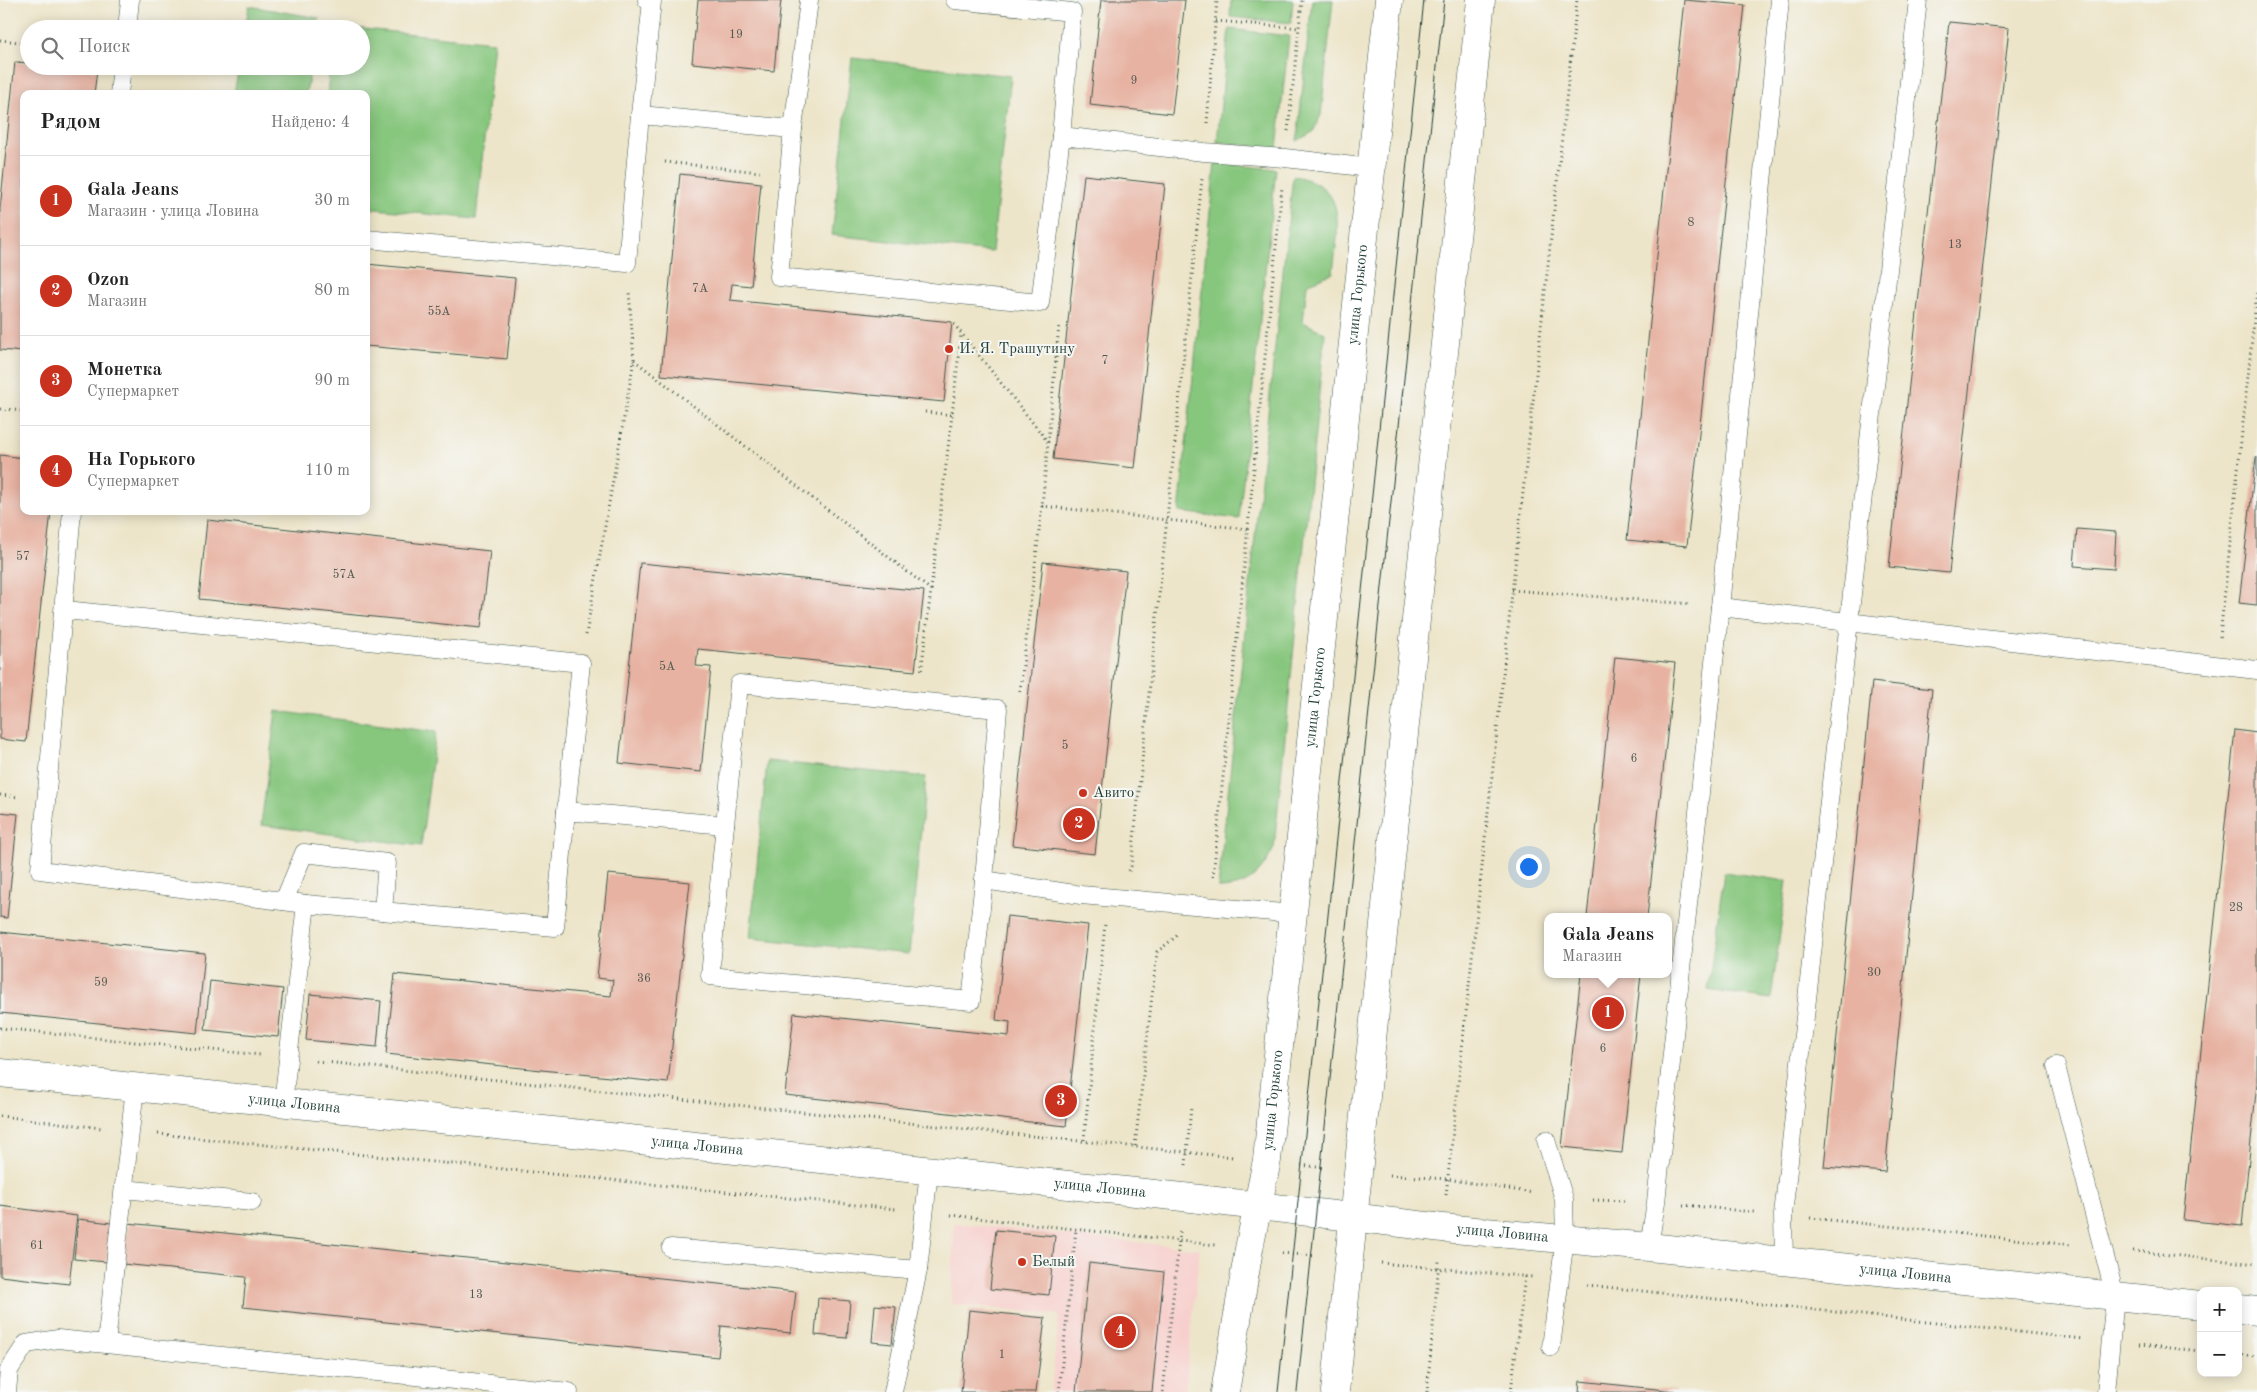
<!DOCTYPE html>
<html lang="ru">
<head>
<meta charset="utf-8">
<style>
  body { margin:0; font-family:"Old Standard TT",serif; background:#f6f6f6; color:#222 }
  .controls { position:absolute; right:15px; bottom:15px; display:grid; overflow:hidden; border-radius:10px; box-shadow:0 2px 12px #0003 }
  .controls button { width:45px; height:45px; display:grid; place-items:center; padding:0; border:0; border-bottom:1px solid #e0e0e0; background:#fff; color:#222; font:25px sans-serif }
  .you { position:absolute; left:1528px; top:866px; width:18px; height:18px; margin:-12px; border:4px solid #fff; border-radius:50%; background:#1a73e8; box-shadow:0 0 0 8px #1a73e833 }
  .badge { display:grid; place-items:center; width:32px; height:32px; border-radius:50%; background:#c8321e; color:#fff; font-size:16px; font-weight:700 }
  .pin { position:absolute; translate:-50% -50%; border:2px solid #fff; box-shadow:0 1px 5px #0006 }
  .popup { position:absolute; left:1544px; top:913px; width:128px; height:65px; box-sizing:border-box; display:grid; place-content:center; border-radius:10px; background:#fff; filter:drop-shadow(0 1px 4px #0005); font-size:16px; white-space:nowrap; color:#767676 }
  .popup b { font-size:19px; color:#222 }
  .popup::after { content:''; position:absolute; left:50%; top:100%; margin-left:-10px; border:10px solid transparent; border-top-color:#fff }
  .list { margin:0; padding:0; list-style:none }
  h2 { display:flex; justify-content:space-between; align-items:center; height:65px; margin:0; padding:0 20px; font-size:21px }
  h2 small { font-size:16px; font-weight:400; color:#767676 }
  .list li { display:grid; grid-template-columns:32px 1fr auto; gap:15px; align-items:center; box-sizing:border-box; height:90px; padding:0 20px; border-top:1px solid #e0e0e0 }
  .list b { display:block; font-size:19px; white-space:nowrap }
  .list p { margin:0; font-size:16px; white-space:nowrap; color:#767676 }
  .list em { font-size:16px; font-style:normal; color:#767676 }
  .icon { flex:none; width:28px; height:28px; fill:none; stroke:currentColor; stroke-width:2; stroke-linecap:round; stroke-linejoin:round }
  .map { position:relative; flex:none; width:2257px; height:1392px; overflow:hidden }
  .search { position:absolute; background:#fff; box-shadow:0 2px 12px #0003; left:20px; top:20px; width:350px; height:55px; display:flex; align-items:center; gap:12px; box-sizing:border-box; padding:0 18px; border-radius:28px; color:#767676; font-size:19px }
  .panel { position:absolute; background:#fff; box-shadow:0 2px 12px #0003; left:20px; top:90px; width:350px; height:425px; border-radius:10px }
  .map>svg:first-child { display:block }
  .built { fill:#f7d0cd }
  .green { fill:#86c67d; stroke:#528258 }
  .building { fill:#e7b2a2 }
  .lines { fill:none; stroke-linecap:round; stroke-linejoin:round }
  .lane-casing { stroke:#3e564a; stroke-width:19 }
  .secondary-casing { stroke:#3e564a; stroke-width:29 }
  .path { stroke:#3e564a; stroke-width:3; stroke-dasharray:1 4; stroke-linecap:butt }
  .lane { stroke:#fff; stroke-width:18 }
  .secondary { stroke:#fff; stroke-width:28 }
  .tram { stroke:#1f3d34; stroke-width:1 }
  .poi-dot { fill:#c8321e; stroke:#f6f6f2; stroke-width:2 }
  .labels { text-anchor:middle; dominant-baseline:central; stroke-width:4; stroke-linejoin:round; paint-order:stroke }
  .number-label { font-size:12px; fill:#515a50 }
  .street-label { font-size:15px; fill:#1f3d34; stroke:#f6f6f2 }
  .poi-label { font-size:15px; fill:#1f3d34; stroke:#f6f6f2; text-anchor:start }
</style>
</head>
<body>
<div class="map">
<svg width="2257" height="1392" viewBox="0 0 2257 1392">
  <rect width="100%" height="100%" fill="#f6f6f2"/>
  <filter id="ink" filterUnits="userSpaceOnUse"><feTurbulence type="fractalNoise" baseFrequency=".02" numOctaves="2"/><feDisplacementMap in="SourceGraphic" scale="10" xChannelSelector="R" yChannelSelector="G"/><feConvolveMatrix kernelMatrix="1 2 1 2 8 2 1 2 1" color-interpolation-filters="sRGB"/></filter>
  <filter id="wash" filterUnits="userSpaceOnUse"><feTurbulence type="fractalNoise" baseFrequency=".0096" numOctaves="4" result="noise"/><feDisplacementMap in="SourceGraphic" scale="20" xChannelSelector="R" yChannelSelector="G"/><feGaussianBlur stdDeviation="1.12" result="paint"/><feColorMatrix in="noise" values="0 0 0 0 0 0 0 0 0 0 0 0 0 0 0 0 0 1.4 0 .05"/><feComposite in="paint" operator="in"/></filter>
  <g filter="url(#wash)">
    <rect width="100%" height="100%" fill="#ede5c9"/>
    <path class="built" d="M954,1223L1200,1249L1185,1392H1051L1059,1315L951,1304Z"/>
    <g class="green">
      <path d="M1231,0H1293L1291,23L1230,17Z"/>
      <path d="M1312,0H1333L1321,115L1313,132L1297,141Z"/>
      <path d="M249,6L319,18L317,29H245Z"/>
      <path d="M334,26L494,42L476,219L366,208V94H327L330,66H361V29H334Z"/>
      <path d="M1229,29L1289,36L1277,149L1217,142Z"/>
      <path d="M852,58L1011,76L992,252L832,235Z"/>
      <path d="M239,66H311L306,94H234Z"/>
      <path d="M1215,163L1276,169L1239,519L1179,512Z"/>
      <path d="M1293,176C1351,185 1337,230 1333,273L1307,284L1303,322L1325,333L1274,848C1261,874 1249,888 1218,888Z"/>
      <path d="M276,711L436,732L421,846L261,825Z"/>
      <path d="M767,761L926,777L909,954L750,938Z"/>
      <path d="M1724,872L1787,881L1771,999L1708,990Z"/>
    </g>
    <g id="blocks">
      <g class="building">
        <path d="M698,0H781L774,71L692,63Z"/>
        <path d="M1101,0H1185L1172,114L1090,105Z"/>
        <path d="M1684,0L1745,5L1687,546L1627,540Z"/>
        <path d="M1949,22L2009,28L1949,573L1889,567Z"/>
        <path d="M15,62L29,63V66H57L97,70L94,94H24V352L0,350V209Z"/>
        <path d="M680,174L761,183L751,286L732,284L730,300L952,322L944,402L661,375Z"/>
        <path d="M1084,175L1165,184L1135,468L1053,459Z"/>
        <path d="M366,264L515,278L507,359L366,346Z"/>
        <path d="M0,455L24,458V511H51L26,742L0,739Z"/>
        <path d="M2256,457H2257V605L2239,603Z"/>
        <path d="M207,520L490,551L481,628L199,599Z"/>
        <path d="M2077,529L2116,532L2114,569L2074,566Z"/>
        <path d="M1043,562L1126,571L1095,854L1012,845Z"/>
        <path d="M640,563L924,591L915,671L698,649L696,666L711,667L701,772L619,763Z"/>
        <path d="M1615,657L1675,663L1647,917H1587Z"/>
        <path d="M1872,682L1932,689L1885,1172L1824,1167Z"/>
        <path d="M2235,730L2257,733V1083L2242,1226L2183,1220Z"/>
        <path d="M0,812L18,814L7,918L0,917Z"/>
        <path d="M608,874L690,882L668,1083L386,1054L395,974L611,996L613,980L597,978Z"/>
        <path d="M1007,916L1088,925L1066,1126L785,1095L794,1013L1009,1036L1010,1022L996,1020Z"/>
        <path d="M0,932L205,953L197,1033L0,1013Z"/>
        <path d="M1581,974H1641L1622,1153L1562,1147Z"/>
        <path d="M210,981L283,989L278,1037L205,1030Z"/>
        <path d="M310,994L381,1001L377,1047L306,1040Z"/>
        <path d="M0,1206L77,1216L69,1284L0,1276Z"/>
        <path d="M78,1219L111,1223L107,1262L74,1259Z"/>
        <path d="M128,1223L796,1292L791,1333L721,1326L718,1357L243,1307L246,1277L123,1264Z"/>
        <path d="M996,1230L1055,1236L1049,1295L990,1289Z"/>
        <path d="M1089,1263L1164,1272L1152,1392H1076Z"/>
        <path d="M818,1298L850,1301L847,1338L815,1335Z"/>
        <path d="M875,1305L896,1307L892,1344L872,1342Z"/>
        <path d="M969,1310L1045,1318L1036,1392H961Z"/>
        <path d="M1580,1381L1675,1391V1392H1579Z"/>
      </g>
    </g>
  </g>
  <g filter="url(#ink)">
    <use href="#blocks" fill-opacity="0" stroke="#3e564a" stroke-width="1"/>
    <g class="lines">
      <g class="lane-casing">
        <g id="lane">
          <path d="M647,0L652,1L640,115L793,129L809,0"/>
          <path d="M955,0L1072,12L1061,136L1204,152L1285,158L1371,168"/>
          <path d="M127,29L130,0"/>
          <path d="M119,94L122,66"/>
          <path d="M793,129L779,277L1040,303L1061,136"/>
          <path d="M366,239L627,263L640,115"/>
          <path d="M72,511L40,870L306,904L555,927L566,811L725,825L710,976L971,1001L984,880L1081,895L1294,914"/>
          <path d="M1720,607L2257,670"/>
          <path d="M65,610L581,663L566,811"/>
          <path d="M725,825L739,684L998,709L984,880"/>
          <path d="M284,901L304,853L387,863L383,911"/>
          <path d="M2056,1066L2115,1296L2106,1392"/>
          <path d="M283,1103L306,904"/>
          <path d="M1546,1140L1564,1199L1565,1239L1551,1347"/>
          <path d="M124,1189L252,1202"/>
          <path d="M1649,1247L1656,1202L1720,607L1780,0"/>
          <path d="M671,1248L918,1270"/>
          <path d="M1784,1261L1783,1215L1918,0"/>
          <path d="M106,1344L569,1392"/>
          <path d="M7,1392L9,1370L26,1344L58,1339L106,1344L135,1088"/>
          <path d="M893,1392L918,1270L929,1171"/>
        </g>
      </g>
      <g class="secondary-casing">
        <g id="secondary">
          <path id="s1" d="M0,1073L1183,1197L1443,1228L1649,1247L2201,1305"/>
          <path d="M2238,1309L2257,1311"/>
          <path id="s2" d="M1225,1392L1249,1249L1267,1160L1389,0"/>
          <path d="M1335,1392L1481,0"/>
        </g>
      </g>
      <g class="path">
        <path d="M1216,21L1300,28"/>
        <path d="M0,40L29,43"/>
        <path d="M1207,123L1217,0"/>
        <path d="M1288,131L1302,0"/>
        <path d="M665,162L760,172"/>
        <path d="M954,324L1048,442"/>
        <path d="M634,360L931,590L921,673"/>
        <path d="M0,409L24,411"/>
        <path d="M925,412L952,415L961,334"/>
        <path d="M1042,506L1248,529"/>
        <path d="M931,590L952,415"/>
        <path d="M1512,590L1691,604"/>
        <path d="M586,635L634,360L629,291"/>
        <path d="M2220,637L2257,292"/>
        <path d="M1020,691L1042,506L1059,325"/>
        <path d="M0,795L19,797"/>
        <path d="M1129,871L1131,868L1202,179"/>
        <path d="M1213,877L1282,187"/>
        <path d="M0,1028L260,1055"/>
        <path d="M316,1061L1233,1157"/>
        <path d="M0,1116L102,1128"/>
        <path d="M158,1134L896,1209"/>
        <path d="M1084,1140L1105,924"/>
        <path d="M1135,1146L1157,952L1179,934"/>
        <path d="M1186,1165L1191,1107"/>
        <path d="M1301,1165L1324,1168"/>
        <path d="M1390,1175L1447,1179L1533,1193"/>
        <path d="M1446,1195L1577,0"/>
        <path d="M1593,1200L1627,1201"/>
        <path d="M1683,1205L1754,1212"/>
        <path d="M951,1215L1216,1245"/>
        <path d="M1810,1218L2072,1245"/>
        <path d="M2133,1251L2257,1264"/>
        <path d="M1282,1253L1315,1256"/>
        <path d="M1381,1263L1532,1277"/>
        <path d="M1587,1285L2083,1339"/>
        <path d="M2139,1345L2201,1351"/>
        <path d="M2238,1355L2257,1357"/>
        <path d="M1059,1392L1076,1229"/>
        <path d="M1163,1392L1180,1231"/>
        <path d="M1427,1392L1439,1261"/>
        <path d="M1511,1392L1525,1276"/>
      </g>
      <use href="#lane" class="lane"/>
      <use href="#secondary" class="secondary"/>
      <g class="tram">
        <path d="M1278,1392L1424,0"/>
        <path d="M1297,1392L1444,0"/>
      </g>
    </g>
  </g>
  <g class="poi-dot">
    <circle cx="949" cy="349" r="5"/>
    <circle cx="1083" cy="793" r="5"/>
    <circle cx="1022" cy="1262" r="5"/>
  </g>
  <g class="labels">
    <g class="number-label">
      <text x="736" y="35">19</text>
      <text x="1134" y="81">9</text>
      <text x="1691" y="223">8</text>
      <text x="1955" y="245">13</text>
      <text x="700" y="289">7А</text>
      <text x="439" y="312">55А</text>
      <text x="1105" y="361">7</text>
      <text x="23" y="557">57</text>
      <text x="344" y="575">57А</text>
      <text x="667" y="667">5А</text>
      <text x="1065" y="746">5</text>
      <text x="1634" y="759">6</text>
      <text x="2236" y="908">28</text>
      <text x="1874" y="973">30</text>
      <text x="644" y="979">36</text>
      <text x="101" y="983">59</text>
      <text x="1603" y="1049">6</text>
      <text x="37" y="1246">61</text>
      <text x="476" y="1295">13</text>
      <text x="1002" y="1355">1</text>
    </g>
    <g class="street-label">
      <text stroke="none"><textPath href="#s2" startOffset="1106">улица Горького</textPath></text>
      <text stroke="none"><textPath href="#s2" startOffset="701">улица Горького</textPath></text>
      <text stroke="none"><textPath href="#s2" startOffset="296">улица Горького</textPath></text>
      <text stroke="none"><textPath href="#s1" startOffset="296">улица Ловина</textPath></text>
      <text stroke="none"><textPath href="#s1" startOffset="701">улица Ловина</textPath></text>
      <text stroke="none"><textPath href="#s1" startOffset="1106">улица Ловина</textPath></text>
      <text stroke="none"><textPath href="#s1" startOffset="1511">улица Ловина</textPath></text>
      <text stroke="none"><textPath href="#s1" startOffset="1916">улица Ловина</textPath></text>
    </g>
    <g class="poi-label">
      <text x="959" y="349">И. Я. Трашутину</text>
      <text x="1093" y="793">Авито</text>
      <text x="1032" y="1262">Белый</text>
    </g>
  </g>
</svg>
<div class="controls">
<button>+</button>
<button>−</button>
</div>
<div class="you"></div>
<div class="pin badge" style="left:1608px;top:1013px">1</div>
<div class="popup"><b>Gala Jeans</b>Магазин</div>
<div class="pin badge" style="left:1079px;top:824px">2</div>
<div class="pin badge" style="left:1061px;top:1101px">3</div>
<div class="pin badge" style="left:1120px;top:1332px">4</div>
<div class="search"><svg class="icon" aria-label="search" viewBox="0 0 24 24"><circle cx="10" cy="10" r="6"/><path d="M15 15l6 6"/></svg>Поиск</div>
<section class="panel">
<h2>Рядом<small>Найдено: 4</small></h2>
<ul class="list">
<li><span class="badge">1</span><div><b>Gala Jeans</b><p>Магазин · улица Ловина</p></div><em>30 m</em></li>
<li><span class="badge">2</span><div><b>Ozon</b><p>Магазин</p></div><em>80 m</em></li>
<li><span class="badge">3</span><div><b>Монетка</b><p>Супермаркет</p></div><em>90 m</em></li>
<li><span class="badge">4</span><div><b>На Горького</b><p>Супермаркет</p></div><em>110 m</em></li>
</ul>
</section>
</div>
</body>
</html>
